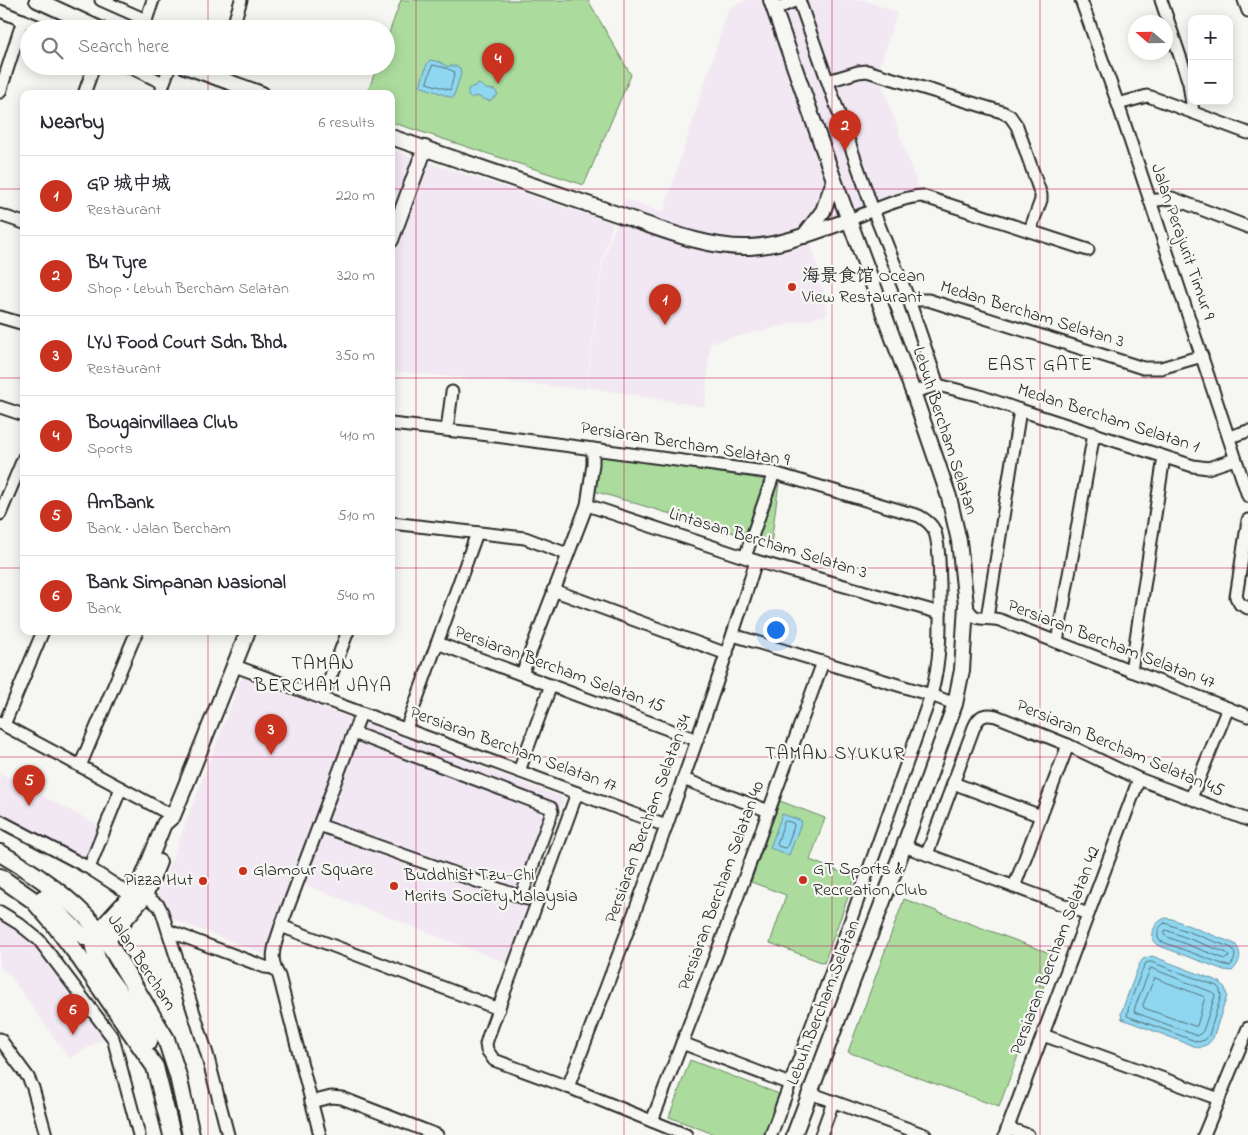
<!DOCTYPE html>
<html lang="en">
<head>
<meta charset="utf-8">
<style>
  body { margin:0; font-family:"Indie Flower","LXGW WenKai TC",sans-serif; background:#f7f7f7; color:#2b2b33 }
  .controls { position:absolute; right:15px; top:15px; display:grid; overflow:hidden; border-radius:10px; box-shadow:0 2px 12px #0003 }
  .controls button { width:45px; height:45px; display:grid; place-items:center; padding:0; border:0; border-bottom:1px solid #e1e1e2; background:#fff; color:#2b2b33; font:25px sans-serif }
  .compass { position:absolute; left:1128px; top:15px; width:45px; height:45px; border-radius:50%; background:#fff; box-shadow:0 2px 12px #0003; rotate:290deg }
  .you { position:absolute; left:775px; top:629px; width:18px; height:18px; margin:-12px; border:4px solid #fff; border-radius:50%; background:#1a73e8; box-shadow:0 0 0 8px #1a73e833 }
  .badge { display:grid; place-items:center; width:32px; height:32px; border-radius:50%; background:#c8321e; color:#fff; font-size:16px; font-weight:700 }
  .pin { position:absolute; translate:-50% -41px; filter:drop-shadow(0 1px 2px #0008) }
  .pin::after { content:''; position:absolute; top:26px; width:18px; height:15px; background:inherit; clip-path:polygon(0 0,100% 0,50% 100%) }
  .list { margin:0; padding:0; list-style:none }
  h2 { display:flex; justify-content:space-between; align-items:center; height:65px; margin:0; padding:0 20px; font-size:21px }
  h2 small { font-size:16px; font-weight:400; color:#7c7c81 }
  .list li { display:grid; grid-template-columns:32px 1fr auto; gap:15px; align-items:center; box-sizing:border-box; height:80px; padding:0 20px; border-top:1px solid #e1e1e2 }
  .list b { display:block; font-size:19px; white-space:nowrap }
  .list p { margin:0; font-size:16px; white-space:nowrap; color:#7c7c81 }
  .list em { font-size:16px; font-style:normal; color:#7c7c81 }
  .icon { flex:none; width:28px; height:28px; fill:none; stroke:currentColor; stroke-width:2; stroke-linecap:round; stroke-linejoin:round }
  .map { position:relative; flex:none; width:1248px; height:1135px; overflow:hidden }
  .search { position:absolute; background:#fff; box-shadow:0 2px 12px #0003; left:20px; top:20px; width:375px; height:55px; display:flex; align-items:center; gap:12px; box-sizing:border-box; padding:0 18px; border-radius:28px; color:#7c7c81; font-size:19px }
  .panel { position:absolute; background:#fff; box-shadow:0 2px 12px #0003; left:20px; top:90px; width:375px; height:545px; border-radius:10px }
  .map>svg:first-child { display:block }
  .built { fill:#f2e8f3 }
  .green { fill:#abdc9d; stroke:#6b8464 }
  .water { fill:#8fd7f0; stroke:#6792a1 }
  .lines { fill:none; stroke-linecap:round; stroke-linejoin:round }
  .shore { stroke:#53707a; stroke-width:1 }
  .minor-casing { stroke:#2b2b2b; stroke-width:15 }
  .tertiary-casing { stroke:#2b2b2b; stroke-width:18 }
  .primary-casing { stroke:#2b2b2b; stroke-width:20 }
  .minor { stroke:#f6f6f2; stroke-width:11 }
  .tertiary { stroke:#f6f6f2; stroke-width:14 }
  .primary { stroke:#f6f6f2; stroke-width:16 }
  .grid { fill:none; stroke:#c2185b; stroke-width:1; stroke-opacity:0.55 }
  .poi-dot { fill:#c8321e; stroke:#f6f6f2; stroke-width:2 }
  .labels { text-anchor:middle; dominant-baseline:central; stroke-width:4.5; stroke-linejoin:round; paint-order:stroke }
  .street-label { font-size:18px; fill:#2b2b2b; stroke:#f6f6f2 }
  .poi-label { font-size:18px; fill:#2b2b2b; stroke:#f6f6f2; text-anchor:start }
  .neighbourhood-label { font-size:19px; letter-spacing:1px; fill:#2b2b2b; stroke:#f6f6f2 }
</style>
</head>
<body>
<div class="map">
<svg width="1248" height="1135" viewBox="0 0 1248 1135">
  <rect width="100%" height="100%" fill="#f6f6f2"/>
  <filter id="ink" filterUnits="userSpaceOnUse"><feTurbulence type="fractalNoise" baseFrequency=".02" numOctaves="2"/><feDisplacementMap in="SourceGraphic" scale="10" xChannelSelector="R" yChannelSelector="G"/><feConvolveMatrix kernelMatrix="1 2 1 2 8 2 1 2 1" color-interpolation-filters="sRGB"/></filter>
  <g filter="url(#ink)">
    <g class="built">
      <path d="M747,0H863L897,12L878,72L920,193L810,238L828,315L710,343L705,407L587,387L603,262L625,199L663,213L729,8Z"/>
      <path d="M391,150L613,223L602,262L586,389L391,371Z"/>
      <path d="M242,677L564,798L507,963L298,882L269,956L152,911Z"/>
      <path d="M0,773L101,827L84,875L0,829Z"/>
      <path d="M0,913L17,923L111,1035L69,1058L9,974L0,968Z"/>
    </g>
    <g class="green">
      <path d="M401,0H588L631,75L584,185L391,122V94H367L377,66H386V41Z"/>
      <path d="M594,453L779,482L771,544L594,491Z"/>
      <path d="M780,801L825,818L810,860L855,878L824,963L770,943L786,895L751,882Z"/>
      <path d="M904,899L1055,955L999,1107L848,1052Z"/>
      <path d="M690,1060L779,1094L764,1135H716L669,1117Z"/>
    </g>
    <g class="water">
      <path d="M430,60L440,62L446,66H455L460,68L461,74L453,98L420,86L427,64Z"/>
      <path d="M479,84L486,89L495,90L498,95L489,101L476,96L470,98L468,95V89Z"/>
      <path d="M782,814L802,821L789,855L770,848Z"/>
      <path d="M1165,918L1172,919L1235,944C1243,954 1240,963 1232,971L1224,970L1157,945L1153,941C1152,930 1154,923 1165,918Z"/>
      <path d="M1152,956L1220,982L1225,988L1227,996L1213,1038L1208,1044L1199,1048L1122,1019L1121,1013L1139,965L1143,959Z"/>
    </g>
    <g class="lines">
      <g class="shore">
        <path d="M433,65L446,68L455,72L450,90L427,83Z"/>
        <path d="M787,821L793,823L794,826L787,847L784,848L778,846L777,844L784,822Z"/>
        <path d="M1165,923L1232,948C1237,954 1235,961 1230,966L1225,965L1160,941L1158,938C1157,931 1159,926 1165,923Z"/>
        <path d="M1166,930L1227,953L1229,957L1225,959L1165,936L1164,934Z"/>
        <path d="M1151,962L1217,986L1220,990L1221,996L1209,1035L1205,1040L1198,1042L1127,1016L1129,1005L1143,968L1146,963Z"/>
        <path d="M1151,968L1214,993L1215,996L1203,1031L1198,1036L1134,1012L1135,1007Z"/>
        <path d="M1155,978L1205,997L1197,1026H1194L1144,1008L1143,1005Z"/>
      </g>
      <g class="minor-casing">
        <g id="minor">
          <path d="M101,0L146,20"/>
          <path d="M799,0L873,210L909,300"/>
          <path d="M1081,0L1118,104L1248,496"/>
          <path d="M1161,0L1189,83L1193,112"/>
          <path d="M1244,0L1248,11"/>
          <path d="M775,9L798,0"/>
          <path d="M0,11L44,29"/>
          <path d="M143,29L153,0"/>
          <path d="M232,29L241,0"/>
          <path d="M128,66L159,81L163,85L161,94"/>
          <path d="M217,79L221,66"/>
          <path d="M828,81L858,72L867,71L1002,112L1010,116L1017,126L1041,195V200L1030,230"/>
          <path d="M163,85L170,66"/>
          <path d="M0,92L23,20"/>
          <path d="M84,94L94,66"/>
          <path d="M1118,104L1147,96L1151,97L1248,133"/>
          <path d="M1150,201L1172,198L1248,227"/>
          <path d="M0,215L24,223"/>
          <path d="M849,220C867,213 903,196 922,196L1088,250"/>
          <path d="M0,317L24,324"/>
          <path d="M938,385L909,300H928L1143,368H1161L1202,356"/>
          <path d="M913,392L938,385L977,395L1020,410L1193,466L1208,468L1235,459"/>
          <path d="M0,407L24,415"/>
          <path d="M391,424L473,433L774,473L919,516C926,520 932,524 935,532C940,548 939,566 940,583C940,623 942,656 931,695L846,933L771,1135"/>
          <path d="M447,430L452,392"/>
          <path d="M1229,437L1248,431"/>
          <path d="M587,505L756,561L940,613"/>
          <path d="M0,514L24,457"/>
          <path d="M1248,520L1236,597L1240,604L1248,608"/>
          <path d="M391,523L525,538L567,554"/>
          <path d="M745,557L774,473"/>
          <path d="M553,590L727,654"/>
          <path d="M966,605C974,624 984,616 1000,620L1248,716"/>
          <path d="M987,618L1020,410"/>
          <path d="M733,635L931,695L955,704"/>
          <path d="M1057,642L1094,433"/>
          <path d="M437,643L697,740"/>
          <path d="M235,666L666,826"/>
          <path d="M1131,671L1164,457"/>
          <path d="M522,674L587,505L593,464V449"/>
          <path d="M322,699L348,631"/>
          <path d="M0,723L173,816"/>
          <path d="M4,725L43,631"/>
          <path d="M406,729L477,533"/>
          <path d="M354,733L551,808L552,812L521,897"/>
          <path d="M80,766L137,631"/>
          <path d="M519,771L551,685"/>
          <path d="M683,779L769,811"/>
          <path d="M953,783L1041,816"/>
          <path d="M577,793L488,1037L486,1044L487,1050L494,1060L568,1087L686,1135"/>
          <path d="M1191,798L1228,708"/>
          <path d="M0,821L89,868L131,895"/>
          <path d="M319,825L527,899"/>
          <path d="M904,846L1088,914"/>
          <path d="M927,854L974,727C979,716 984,713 996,716L1068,745L1139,779L1248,820"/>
          <path d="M89,868L121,788"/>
          <path d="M1014,887L1068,745"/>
          <path d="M139,891L159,906L162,912L207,1054L228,1135"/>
          <path d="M0,912L18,923L39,940L113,1038L139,1135"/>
          <path d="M281,926L499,1009"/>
          <path d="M169,931L265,967L274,968"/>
          <path d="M1043,1035L1219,1099"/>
          <path d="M0,1039L28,1077L33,1088L46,1135"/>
          <path d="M682,1043L790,1084"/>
          <path d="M568,1087C635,913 701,739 756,561"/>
          <path d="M810,1093L925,1135"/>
          <path d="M311,1102L331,1097L342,1098L437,1135"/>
          <path d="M652,1121L724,934L823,662"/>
          <path d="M1008,1128L1028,1135"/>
          <path d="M320,1135L279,976C268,959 275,944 281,926L361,713"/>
          <path d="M821,1135L833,1102"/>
          <path d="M1005,1135L1139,779"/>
          <path d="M1204,1135L1248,1028"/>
        </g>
      </g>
      <g class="tertiary-casing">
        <g id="tertiary">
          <path d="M37,0L100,29"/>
          <path d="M771,0L833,177L913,392L949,497L959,541L966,605L962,670L955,704L904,846L794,1135"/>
          <path d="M185,66L262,94"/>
          <path d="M391,137C466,162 540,188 614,213C656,227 706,249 750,247C784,245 817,231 849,220"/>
          <path d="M804,236L823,211L834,181"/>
          <path d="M391,240L425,148"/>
          <path d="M99,930L131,895L144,874L164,824L173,816L185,787L248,631"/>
          <path d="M107,941L145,896L159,862"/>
        </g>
      </g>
      <g class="primary-casing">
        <g id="primary">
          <path d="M0,853C40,876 80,904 107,941L166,1039L178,1076L191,1135"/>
          <path d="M0,877L33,900L54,924L79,957L155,1067L172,1135"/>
          <path d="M43,898C62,911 78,944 105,941"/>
          <path d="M99,930C94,937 92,944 95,952C100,972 118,989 130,1007C137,1018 143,1029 149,1041"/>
        </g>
      </g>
      <use href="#minor" class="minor"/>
      <use href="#tertiary" class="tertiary"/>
      <use href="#primary" class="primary"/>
    </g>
  </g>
  <path class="grid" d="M208,0V29M416,0V1135M624,0V1135M832,0V1135M1040,0V1135M208,66V94M0,189H24M391,189H1248M0,378H24M391,378H1248M0,568H24M391,568H1248M208,631V1135M0,757H1248M0,946H1248"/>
  <g class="poi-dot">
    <circle cx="792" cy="287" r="5"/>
    <circle cx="243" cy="871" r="5"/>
    <circle cx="803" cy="880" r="5"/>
    <circle cx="203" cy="881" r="5"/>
    <circle cx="394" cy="886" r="5"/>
  </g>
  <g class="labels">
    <g class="street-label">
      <text transform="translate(1182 242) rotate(71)">Jalan Perajurit Timur 9</text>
      <text transform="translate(1032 315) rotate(17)">Medan Bercham Selatan 3</text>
      <text transform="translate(1108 419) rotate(18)">Medan Bercham Selatan 1</text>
      <text transform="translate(944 431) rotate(72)">Lebuh Bercham Selatan</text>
      <text transform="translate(685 445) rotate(9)">Persiaran Bercham Selatan 9</text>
      <text transform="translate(768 544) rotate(17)">Lintasan Bercham Selatan 3</text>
      <text transform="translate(1111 645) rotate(21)">Persiaran Bercham Selatan 47</text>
      <text transform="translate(559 670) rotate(20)">Persiaran Bercham Selatan 15</text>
      <text transform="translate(1120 749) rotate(23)">Persiaran Bercham Selatan 45</text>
      <text transform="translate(513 750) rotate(20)">Persiaran Bercham Selatan 17</text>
      <text transform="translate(649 819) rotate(-70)">Persiaran Bercham Selatan 34</text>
      <text transform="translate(722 886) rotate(-70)">Persiaran Bercham Selatan 40</text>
      <text transform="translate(1056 951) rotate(-69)">Persiaran Bercham Selatan 42</text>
      <text transform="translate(141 963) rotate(57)">Jalan Bercham</text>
      <text transform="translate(824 1003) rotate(-69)">Lebuh Bercham Selatan</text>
    </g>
    <g class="poi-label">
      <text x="802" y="277">海景食馆 Ocean<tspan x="802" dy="21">View Restaurant</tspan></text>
      <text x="813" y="870">GT Sports &amp;<tspan x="813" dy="21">Recreation Club</tspan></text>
      <text x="253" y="871">Glamour Square</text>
      <text x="404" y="876">Buddhist Tzu-Chi<tspan x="404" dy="21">Merits Society Malaysia</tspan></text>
      <text x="193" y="881" text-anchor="end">Pizza Hut</text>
    </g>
    <g class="neighbourhood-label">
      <text x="1040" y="365">EAST GATE</text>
      <text x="323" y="664">TAMAN<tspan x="323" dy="22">BERCHAM JAYA</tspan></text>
      <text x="835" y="754">TAMAN SYUKUR</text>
    </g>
  </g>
</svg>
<div class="controls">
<button>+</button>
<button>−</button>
</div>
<svg class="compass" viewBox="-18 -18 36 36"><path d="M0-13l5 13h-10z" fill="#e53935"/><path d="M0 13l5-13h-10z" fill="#7c7c81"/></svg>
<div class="you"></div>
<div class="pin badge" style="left:665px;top:325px">1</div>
<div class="pin badge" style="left:845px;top:151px">2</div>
<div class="pin badge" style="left:271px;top:755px">3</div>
<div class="pin badge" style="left:498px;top:84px">4</div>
<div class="pin badge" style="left:29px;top:806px">5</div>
<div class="pin badge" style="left:73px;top:1035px">6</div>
<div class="search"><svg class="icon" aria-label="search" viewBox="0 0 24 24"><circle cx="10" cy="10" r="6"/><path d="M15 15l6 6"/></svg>Search here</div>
<section class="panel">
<h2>Nearby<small>6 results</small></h2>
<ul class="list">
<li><span class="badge">1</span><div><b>GP 城中城</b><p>Restaurant</p></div><em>220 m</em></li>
<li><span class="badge">2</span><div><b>B4 Tyre</b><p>Shop · Lebuh Bercham Selatan</p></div><em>320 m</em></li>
<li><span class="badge">3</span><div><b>LYJ Food Court Sdn. Bhd.</b><p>Restaurant</p></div><em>350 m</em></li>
<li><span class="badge">4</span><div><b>Bougainvillaea Club</b><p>Sports</p></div><em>410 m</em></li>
<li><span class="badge">5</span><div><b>AmBank</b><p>Bank · Jalan Bercham</p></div><em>510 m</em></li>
<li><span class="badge">6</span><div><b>Bank Simpanan Nasional</b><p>Bank</p></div><em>540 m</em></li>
</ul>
</section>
</div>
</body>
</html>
